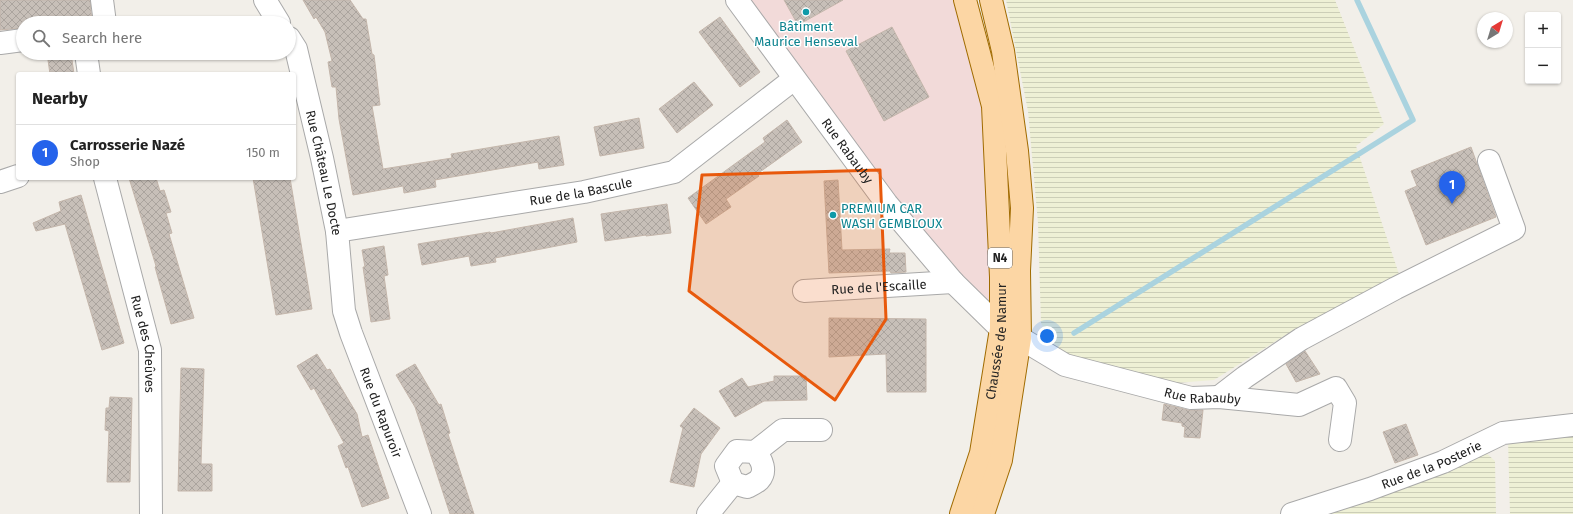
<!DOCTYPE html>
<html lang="en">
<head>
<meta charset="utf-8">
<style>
  body { margin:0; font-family:"Fira Sans",sans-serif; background:#f2f2f2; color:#222 }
  .controls { position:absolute; right:12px; top:12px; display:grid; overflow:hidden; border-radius:4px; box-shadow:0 1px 3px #0004 }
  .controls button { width:36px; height:36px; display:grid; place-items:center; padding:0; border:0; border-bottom:1px solid #e0e0e0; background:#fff; color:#222; font:20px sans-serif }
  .compass { position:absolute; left:1477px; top:12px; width:36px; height:36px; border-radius:50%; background:#fff; box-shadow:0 1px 3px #0004; rotate:38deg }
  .you { position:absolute; left:1047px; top:336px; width:14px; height:14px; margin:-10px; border:3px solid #fff; border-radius:50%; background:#1a73e8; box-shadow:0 0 0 6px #1a73e833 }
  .badge { display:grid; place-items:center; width:26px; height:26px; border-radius:50%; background:#2563eb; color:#fff; font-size:13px; font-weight:700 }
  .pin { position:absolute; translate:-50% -33px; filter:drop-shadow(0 1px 2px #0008) }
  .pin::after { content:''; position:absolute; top:21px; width:14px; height:12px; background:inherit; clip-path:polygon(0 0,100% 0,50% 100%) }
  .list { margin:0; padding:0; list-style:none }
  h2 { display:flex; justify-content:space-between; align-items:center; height:52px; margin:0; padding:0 16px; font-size:17px }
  h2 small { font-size:13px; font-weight:400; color:#767676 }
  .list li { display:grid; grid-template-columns:26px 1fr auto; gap:12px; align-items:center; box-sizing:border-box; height:56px; padding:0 16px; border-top:1px solid #e0e0e0 }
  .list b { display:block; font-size:15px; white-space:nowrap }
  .list p { margin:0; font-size:13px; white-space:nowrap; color:#767676 }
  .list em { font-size:13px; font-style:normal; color:#767676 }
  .icon { flex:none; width:22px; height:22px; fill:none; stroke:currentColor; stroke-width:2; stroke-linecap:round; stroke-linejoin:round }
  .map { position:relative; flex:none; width:1573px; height:514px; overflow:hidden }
  .search { position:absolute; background:#fff; box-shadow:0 1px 3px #0004; left:16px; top:16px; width:280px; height:44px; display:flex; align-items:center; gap:10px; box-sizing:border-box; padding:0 14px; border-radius:22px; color:#767676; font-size:15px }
  .panel { position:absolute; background:#fff; box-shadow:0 1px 3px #0004; left:16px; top:72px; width:280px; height:108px; border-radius:4px }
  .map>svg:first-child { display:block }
  .commercial { fill:#f2dad9 }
  .farmland { fill:url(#farmland-rules) }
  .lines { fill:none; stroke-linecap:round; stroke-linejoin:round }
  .stream { stroke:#aad3df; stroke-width:5.5 }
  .building { fill:url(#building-cross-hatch); stroke:#c4b6ab }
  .minor-casing { stroke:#a9a9a9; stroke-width:24 }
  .major-casing { stroke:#a06b00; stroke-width:24 }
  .minor { stroke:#fff; stroke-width:22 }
  .major { stroke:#fcd6a4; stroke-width:22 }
  .marked { fill:#e8590c; fill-opacity:0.2; stroke:#e8590c; stroke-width:3; stroke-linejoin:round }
  .culture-dot { fill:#0f9aa8; stroke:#fff; stroke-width:1.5 }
  .labels { text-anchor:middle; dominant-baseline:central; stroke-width:3; stroke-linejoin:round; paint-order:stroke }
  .shield { fill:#fff; stroke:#646464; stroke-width:1 }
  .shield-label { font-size:12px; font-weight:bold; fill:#222 }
  .culture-label { font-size:13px; fill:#0d838f; stroke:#fff }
  .street-label { font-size:13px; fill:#222; stroke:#fff }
</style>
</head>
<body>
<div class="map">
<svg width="1573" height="514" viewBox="0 0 1573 514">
  <defs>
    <pattern id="farmland-rules" width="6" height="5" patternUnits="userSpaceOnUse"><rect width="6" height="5" fill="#eef0d5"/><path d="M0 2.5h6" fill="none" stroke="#ccceb7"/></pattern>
    <pattern id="building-cross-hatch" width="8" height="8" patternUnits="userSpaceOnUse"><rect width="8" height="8" fill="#c7bfb8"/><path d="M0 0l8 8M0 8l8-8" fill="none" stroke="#aba49e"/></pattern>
  </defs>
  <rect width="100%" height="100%" fill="#f2efe9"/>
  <path class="commercial" d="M737,0H965L993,106L1001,329Z"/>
  <g class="farmland">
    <path d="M1006,0H1335L1384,124L1356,146L1400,277L1287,334L1214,380L1176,383L1070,356L1052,342L1041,323L1038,223L1028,111Z"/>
    <path d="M1573,430V514H1510L1508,438Z"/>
    <path d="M1484,451L1495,461L1496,514H1326L1391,493L1464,463Z"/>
  </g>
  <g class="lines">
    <path class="stream" d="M1074,333L1413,120L1357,0"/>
  </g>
  <g class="building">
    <path d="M0,0H90L92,23H23V28L0,30Z"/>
    <path d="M303,0H350L363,19H366L372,54L374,55L380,105L372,106L383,169L452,158L451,154L559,136L564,165L539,169L538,162L435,180L436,187L404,193L403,186L353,195L339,119L336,87H332L328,62L332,61L325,32L316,17L314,19Z"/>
    <path d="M784,0H843L798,25Z"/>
    <path d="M720,17L760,72L740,87L699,32Z"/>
    <path d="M892,27L929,97L884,121L846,51Z"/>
    <path d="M47,53H71L74,74H50Z"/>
    <path d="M694,82L713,105L677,133L659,109Z"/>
    <path d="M639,118L644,148L600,156L594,127Z"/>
    <path d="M787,120L802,142L757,174L759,176L726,199L731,207L706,224L688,198L765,142L763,138Z"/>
    <path d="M1471,147L1496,217L1426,245L1405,191L1417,186L1411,171Z"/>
    <path d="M129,178H156L160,191L164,190L171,212L166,213L172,233L169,234L194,318L171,324L155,267L156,266Z"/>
    <path d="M253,178H290L312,309L276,315Z"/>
    <path d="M838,180L842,250L890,249L889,253H905L906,272L891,273L890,271L829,273L824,181Z"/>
    <path d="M81,195L124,343L102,350L65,224L36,231L33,223L61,211L59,202Z"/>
    <path d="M667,204L671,233L646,236V235L605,241L601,214Z"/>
    <path d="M573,218L577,242L495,258L496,262L471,266L469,256L422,265L418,244L490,232L491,233Z"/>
    <path d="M384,246L388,275L384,276L390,319L371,322L363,267H365L362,250Z"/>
    <path d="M829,318L926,319V392H887L886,354L829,357Z"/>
    <path d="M1305,351L1320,374L1296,382L1286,364Z"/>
    <path d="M317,354L327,370L330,369L357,414L362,437L368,435L389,498L362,507L348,467L346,468L338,446L344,443L314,388L311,390L297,366Z"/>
    <path d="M415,364L439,405L441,404L450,433L448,434L474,514H450L415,407L396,375Z"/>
    <path d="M181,368L204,369L201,464H212V491H178Z"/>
    <path d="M774,376H806L807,400L764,401L735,417L719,391L742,378L748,387L774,381Z"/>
    <path d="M110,397L132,398L130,482H107L109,431L105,430L106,408H109Z"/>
    <path d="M1164,404L1188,410H1203L1200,438L1184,437L1185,427L1182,426V423L1162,420Z"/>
    <path d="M694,408L720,428L701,454L694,487L670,482L683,428L680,426Z"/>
    <path d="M1406,424L1418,455L1395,463L1383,432Z"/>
  </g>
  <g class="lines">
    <g class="minor-casing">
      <g id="minor">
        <path d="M102,0L105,23"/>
        <path d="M265,0L279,23"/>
        <path id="s1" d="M737,0L887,204L953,282L1001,329"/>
        <path id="s2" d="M289,38L296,49L322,158L337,231L344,311L351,333L420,514"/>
        <path d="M0,43L23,40"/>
        <path d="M86,53L89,74"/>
        <path id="s3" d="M105,178L150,350L151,514"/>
        <path d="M0,182L18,176"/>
        <path id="s4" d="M337,231L584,192L674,172L794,79"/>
        <path id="s5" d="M804,291L953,282"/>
        <path id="s6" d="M1020,338L1065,365L1191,398L1219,397L1299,405L1336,388L1345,403L1340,440"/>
        <path d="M1219,397L1245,377L1301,339L1396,288L1514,229L1489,161"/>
        <path d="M737,451L755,452C762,460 767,471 759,480C756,483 751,485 747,487L733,483L726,466Z"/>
        <path d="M755,452L783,430H821"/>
        <path d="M708,514L733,483"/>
        <path id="s7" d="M1292,514L1370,489L1443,462L1503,433L1573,425"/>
      </g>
    </g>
    <g class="major-casing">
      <g id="major">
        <path id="s8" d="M961,514L981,453L1001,329V277L993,106L965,0"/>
        <path d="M983,514L1001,460L1020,338L1019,271L1022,208L1017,151L1003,51L991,0"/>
      </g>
    </g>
    <use href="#minor" class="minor"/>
    <use href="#major" class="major"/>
  </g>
  <path class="marked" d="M880,170L886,319L835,400L689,291L702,175Z"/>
  <g class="culture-dot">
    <circle cx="806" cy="12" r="4"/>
    <circle cx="833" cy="215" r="4"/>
  </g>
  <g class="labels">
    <rect class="shield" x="988" y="248" width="24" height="20" rx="3"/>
    <g class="shield-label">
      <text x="1000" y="258">N4</text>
    </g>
    <g class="culture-label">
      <text x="806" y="26">Bâtiment<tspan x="806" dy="15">Maurice Henseval</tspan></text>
      <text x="841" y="208" text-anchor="start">PREMIUM CAR<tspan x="841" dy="15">WASH GEMBLOUX</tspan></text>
    </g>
    <g class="street-label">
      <text stroke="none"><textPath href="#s1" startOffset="187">Rue Rabauby</textPath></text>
      <text stroke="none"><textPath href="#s2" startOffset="140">Rue Château Le Docte</textPath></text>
      <text stroke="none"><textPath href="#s4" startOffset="247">Rue de la Bascule</textPath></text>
      <text stroke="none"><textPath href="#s5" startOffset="75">Rue de l'Escaille</textPath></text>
      <text stroke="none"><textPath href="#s8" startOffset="177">Chaussée de Namur</textPath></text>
      <text stroke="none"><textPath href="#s3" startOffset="171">Rue des Cheûves</textPath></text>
      <text stroke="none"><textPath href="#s6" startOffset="194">Rue Rabauby</textPath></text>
      <text stroke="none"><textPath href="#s2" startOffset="388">Rue du Rapuroir</textPath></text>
      <text stroke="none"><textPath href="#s7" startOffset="148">Rue de la Posterie</textPath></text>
    </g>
  </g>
</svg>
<div class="controls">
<button>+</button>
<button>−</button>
</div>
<svg class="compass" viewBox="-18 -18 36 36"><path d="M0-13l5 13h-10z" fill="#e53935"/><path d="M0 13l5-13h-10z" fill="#767676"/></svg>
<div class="you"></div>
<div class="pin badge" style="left:1452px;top:204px">1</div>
<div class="search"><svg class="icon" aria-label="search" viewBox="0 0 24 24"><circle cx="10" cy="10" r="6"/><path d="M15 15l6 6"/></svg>Search here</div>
<section class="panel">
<h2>Nearby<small></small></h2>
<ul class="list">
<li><span class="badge">1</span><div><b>Carrosserie Nazé</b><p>Shop</p></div><em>150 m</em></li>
</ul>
</section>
</div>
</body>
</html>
